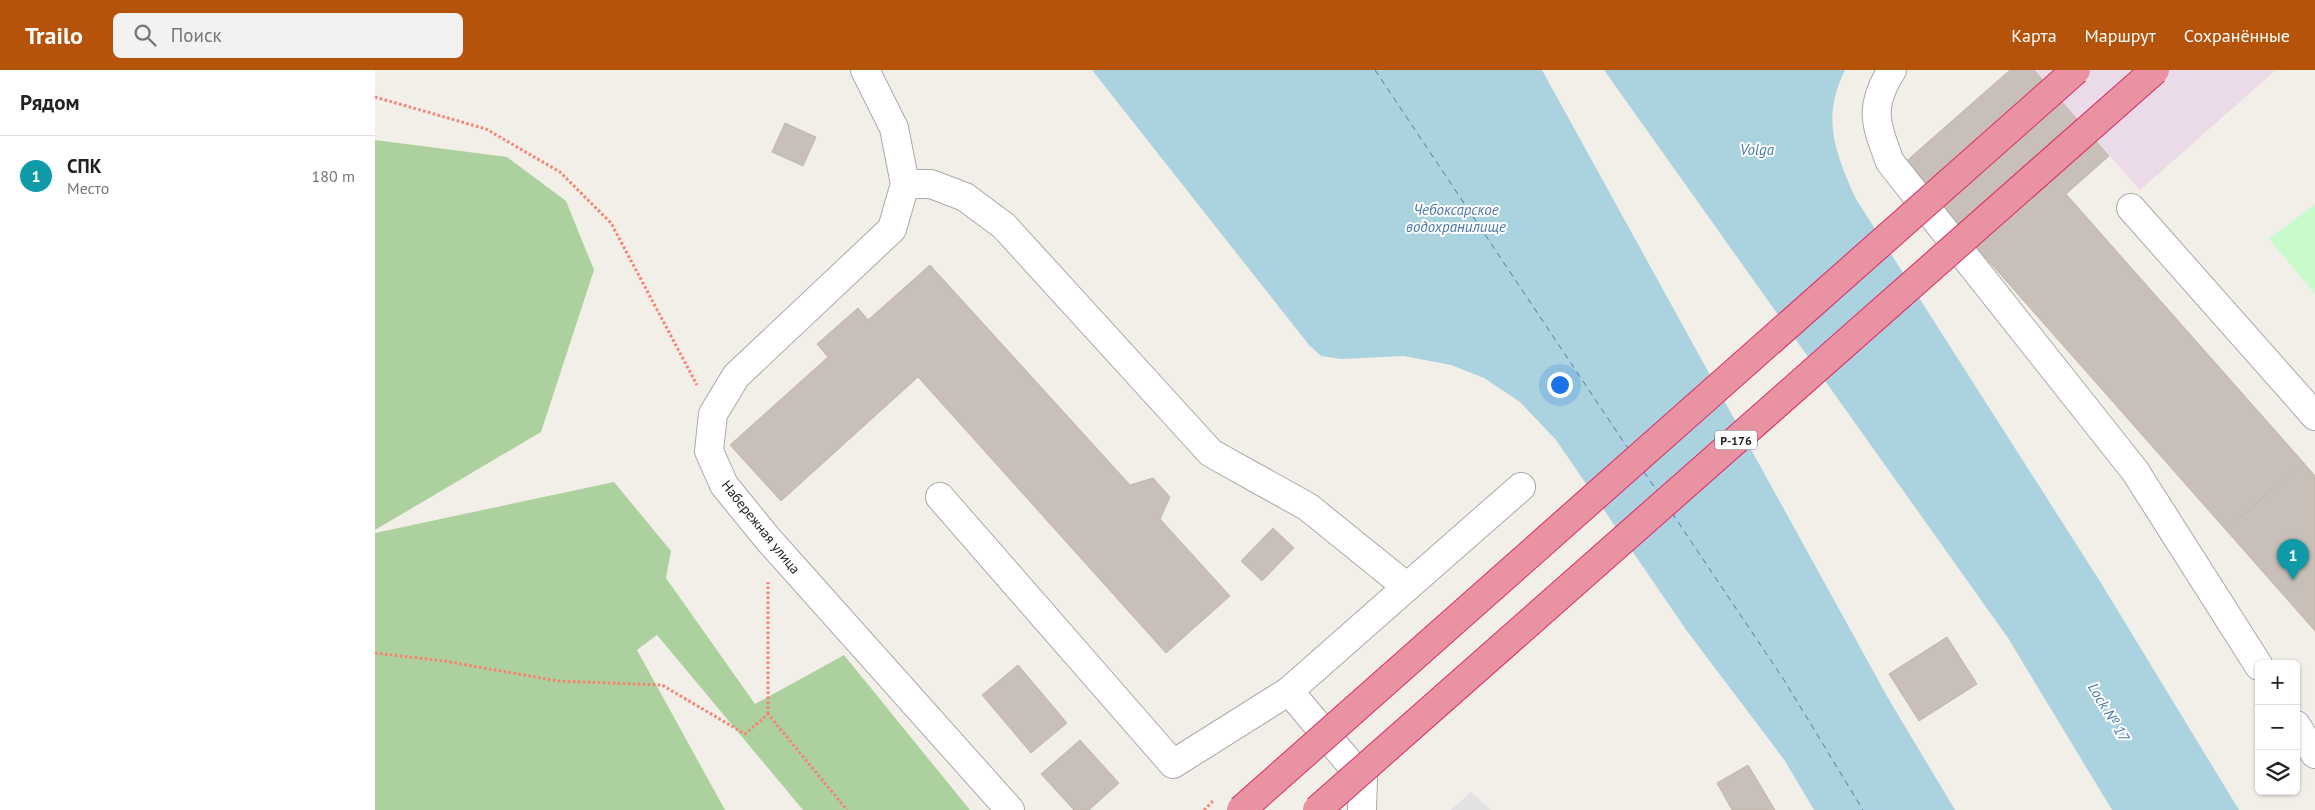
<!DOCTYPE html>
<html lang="ru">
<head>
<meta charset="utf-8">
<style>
  body { margin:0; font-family:"PT Sans",sans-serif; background:#f2f2f2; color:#222 }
  .controls { position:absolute; right:15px; bottom:15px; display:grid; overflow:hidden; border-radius:8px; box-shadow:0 1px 4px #0004 }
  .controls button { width:45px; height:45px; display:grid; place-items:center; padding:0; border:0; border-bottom:1px solid #e0e0e0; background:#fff; color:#222; font:25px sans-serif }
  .you { position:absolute; left:1184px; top:314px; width:18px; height:18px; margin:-12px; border:4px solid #fff; border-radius:50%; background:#1a73e8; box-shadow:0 0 0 8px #1a73e833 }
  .badge { display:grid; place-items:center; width:32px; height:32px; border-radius:50%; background:#b45309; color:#fff; font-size:16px; font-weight:700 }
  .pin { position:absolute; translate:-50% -41px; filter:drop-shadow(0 1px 2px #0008) }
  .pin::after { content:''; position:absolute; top:26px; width:18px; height:15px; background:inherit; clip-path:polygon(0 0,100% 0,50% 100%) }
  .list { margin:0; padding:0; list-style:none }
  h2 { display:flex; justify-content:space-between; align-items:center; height:65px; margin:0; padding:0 20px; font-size:21px }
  h2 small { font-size:16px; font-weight:400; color:#767676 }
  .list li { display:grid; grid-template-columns:32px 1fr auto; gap:15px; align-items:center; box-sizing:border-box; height:80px; padding:0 20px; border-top:1px solid #e0e0e0 }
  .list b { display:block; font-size:19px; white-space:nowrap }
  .list p { margin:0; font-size:16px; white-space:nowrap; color:#767676 }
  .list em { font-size:16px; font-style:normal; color:#767676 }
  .icon { flex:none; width:28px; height:28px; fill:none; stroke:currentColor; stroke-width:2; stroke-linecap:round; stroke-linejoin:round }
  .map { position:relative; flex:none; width:1940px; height:740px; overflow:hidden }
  header { display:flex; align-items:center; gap:30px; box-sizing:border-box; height:70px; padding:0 25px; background:#b45309; color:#fff }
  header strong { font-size:24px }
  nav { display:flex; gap:28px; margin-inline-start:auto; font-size:18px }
  .search { width:350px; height:45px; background:#f2f2f2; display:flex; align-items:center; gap:12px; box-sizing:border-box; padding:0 18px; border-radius:8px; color:#767676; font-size:19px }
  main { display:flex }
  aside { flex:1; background:#fff }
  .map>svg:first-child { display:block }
  .industrial { fill:#ebdbe8 }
  .forest { fill:#add19e }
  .park { fill:#c8facc }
  .parking { fill:#e2e2e2 }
  .water { fill:#aad3df }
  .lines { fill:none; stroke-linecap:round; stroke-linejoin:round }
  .ferry { stroke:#4a7aab; stroke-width:1; stroke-dasharray:6 5; stroke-linecap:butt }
  .building { fill:#c7bfb8; stroke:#c4b6ab }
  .minor-casing { stroke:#a9a9a9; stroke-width:30 }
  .path { stroke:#fa8072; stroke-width:3; stroke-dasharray:2.5 2.5; stroke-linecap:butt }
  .minor { stroke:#fff; stroke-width:28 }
  .highway-bridge-casing { stroke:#dc2a67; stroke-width:30; stroke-linecap:butt }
  .path-bridge { stroke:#fa8072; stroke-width:3; stroke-dasharray:2.5 2.5; stroke-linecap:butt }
  .highway-bridge { stroke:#e892a2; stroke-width:28 }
  .labels { text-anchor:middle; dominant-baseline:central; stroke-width:4; stroke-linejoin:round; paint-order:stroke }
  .shield { fill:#fff; stroke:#646464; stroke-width:1 }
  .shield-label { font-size:12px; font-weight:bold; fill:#222 }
  .street-label { font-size:14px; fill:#222; stroke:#fff }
  .water-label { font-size:15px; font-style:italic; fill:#4a7aab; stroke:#fff }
</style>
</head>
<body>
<header>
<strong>Trailo</strong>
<div class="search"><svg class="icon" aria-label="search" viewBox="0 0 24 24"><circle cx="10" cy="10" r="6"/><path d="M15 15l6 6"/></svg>Поиск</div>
<nav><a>Карта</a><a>Маршрут</a><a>Сохранённые</a></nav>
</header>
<main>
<aside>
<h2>Рядом<small></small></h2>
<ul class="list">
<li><span class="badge" style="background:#0f9aa8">1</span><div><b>СПК</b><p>Место</p></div><em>180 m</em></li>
</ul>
</aside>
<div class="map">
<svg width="1940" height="740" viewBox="0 0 1940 740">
  <rect width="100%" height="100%" fill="#f2efe9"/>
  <path class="industrial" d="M1659,0H1901L1765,120Z"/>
  <g class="forest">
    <path d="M0,70L132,87L191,131L219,200L166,362L0,460Z"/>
    <path d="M239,412L296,481L291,508L380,634L469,585L595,740H428L282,565L262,580L350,740H0V463Z"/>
  </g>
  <path class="park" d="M1940,134V224L1894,169Z"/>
  <path class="parking" d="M1096,722L1116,740H1076Z"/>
  <g class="water">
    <path d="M717,0H1167L1513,628L1580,740H1439L1410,691L1312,561L1181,370L1145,332L1109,308L1076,295L1029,286L966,289L946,286L934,275Z"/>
    <path d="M1229,0H1470C1446,48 1460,83 1481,129L1726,513L1864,740H1737L1633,568Z"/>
  </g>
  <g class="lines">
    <g class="ferry">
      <path d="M1000,0L1254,380"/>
      <path d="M1269,402L1282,421"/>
      <path d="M1297,443L1409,610L1488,740"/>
    </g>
  </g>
  <g class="building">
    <path d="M1635,0H1659L1734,86L1691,124L1928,392L1851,460L1528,94Z"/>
    <path d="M410,53L441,67L428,96L397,82Z"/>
    <path d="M555,195L755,415L778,408L795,427L785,449L855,526L791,583L543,307L406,431L355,375L453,287L442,274L483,238L493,250Z"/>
    <path d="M1928,392L1940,406V561L1851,460Z"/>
    <path d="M898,458L919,478L887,511L866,491Z"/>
    <path d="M1572,567L1602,614L1544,651L1514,604Z"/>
    <path d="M643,595L692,653L656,683L607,625Z"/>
    <path d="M705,670L744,713L714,740H699L666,704Z"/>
    <path d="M1373,695L1400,740H1357L1342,713Z"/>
  </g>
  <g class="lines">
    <g class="minor-casing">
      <g id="minor">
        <path d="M490,0L519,58L530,114L517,159L361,306L338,344L334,381L349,415L393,469L635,740"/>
        <path d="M1517,0C1493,38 1501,54 1515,92L1760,401L1884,596"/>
        <path d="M530,114H556L590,127L629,156L836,383L933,437L1032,517L1146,417"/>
        <path d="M1756,138L1940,346"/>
        <path d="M565,427L798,694L914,621L988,709L987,740"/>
        <path d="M914,621L1032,517"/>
        <path d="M1921,655L1940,684"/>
      </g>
    </g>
    <g class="path">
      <path d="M0,27L111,59L185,102L236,153L322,315"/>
      <path d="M0,583L69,591L183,611L287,615L370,664L393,644L472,740"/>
      <path d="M393,644V512"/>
    </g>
    <use href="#minor" class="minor"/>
    <g class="highway-bridge-casing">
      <g id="highway-bridge">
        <path d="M866,740L1701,0"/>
        <path d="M942,740L1780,0"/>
      </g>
    </g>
    <path class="path-bridge" d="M829,740L839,730"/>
    <use href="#highway-bridge" class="highway-bridge"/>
  </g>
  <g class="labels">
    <rect class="shield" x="1340" y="360.5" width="42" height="19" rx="4"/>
    <g class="shield-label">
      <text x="1361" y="370">Р-176</text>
    </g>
    <g class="street-label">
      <text transform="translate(386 457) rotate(51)">Набережная улица</text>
    </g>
    <g class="water-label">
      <text x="1382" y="79">Volga</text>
      <text x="1081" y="139">Чебоксарское<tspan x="1081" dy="17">водохранилище</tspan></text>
      <text transform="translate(1734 642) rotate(59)">Lock № 17</text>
    </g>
  </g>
</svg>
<div class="controls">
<button>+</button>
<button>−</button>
<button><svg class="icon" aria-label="layers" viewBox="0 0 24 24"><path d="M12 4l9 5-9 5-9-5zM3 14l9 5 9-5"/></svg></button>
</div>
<div class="you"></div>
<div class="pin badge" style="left:1918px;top:510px;background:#0f9aa8">1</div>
</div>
</main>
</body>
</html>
